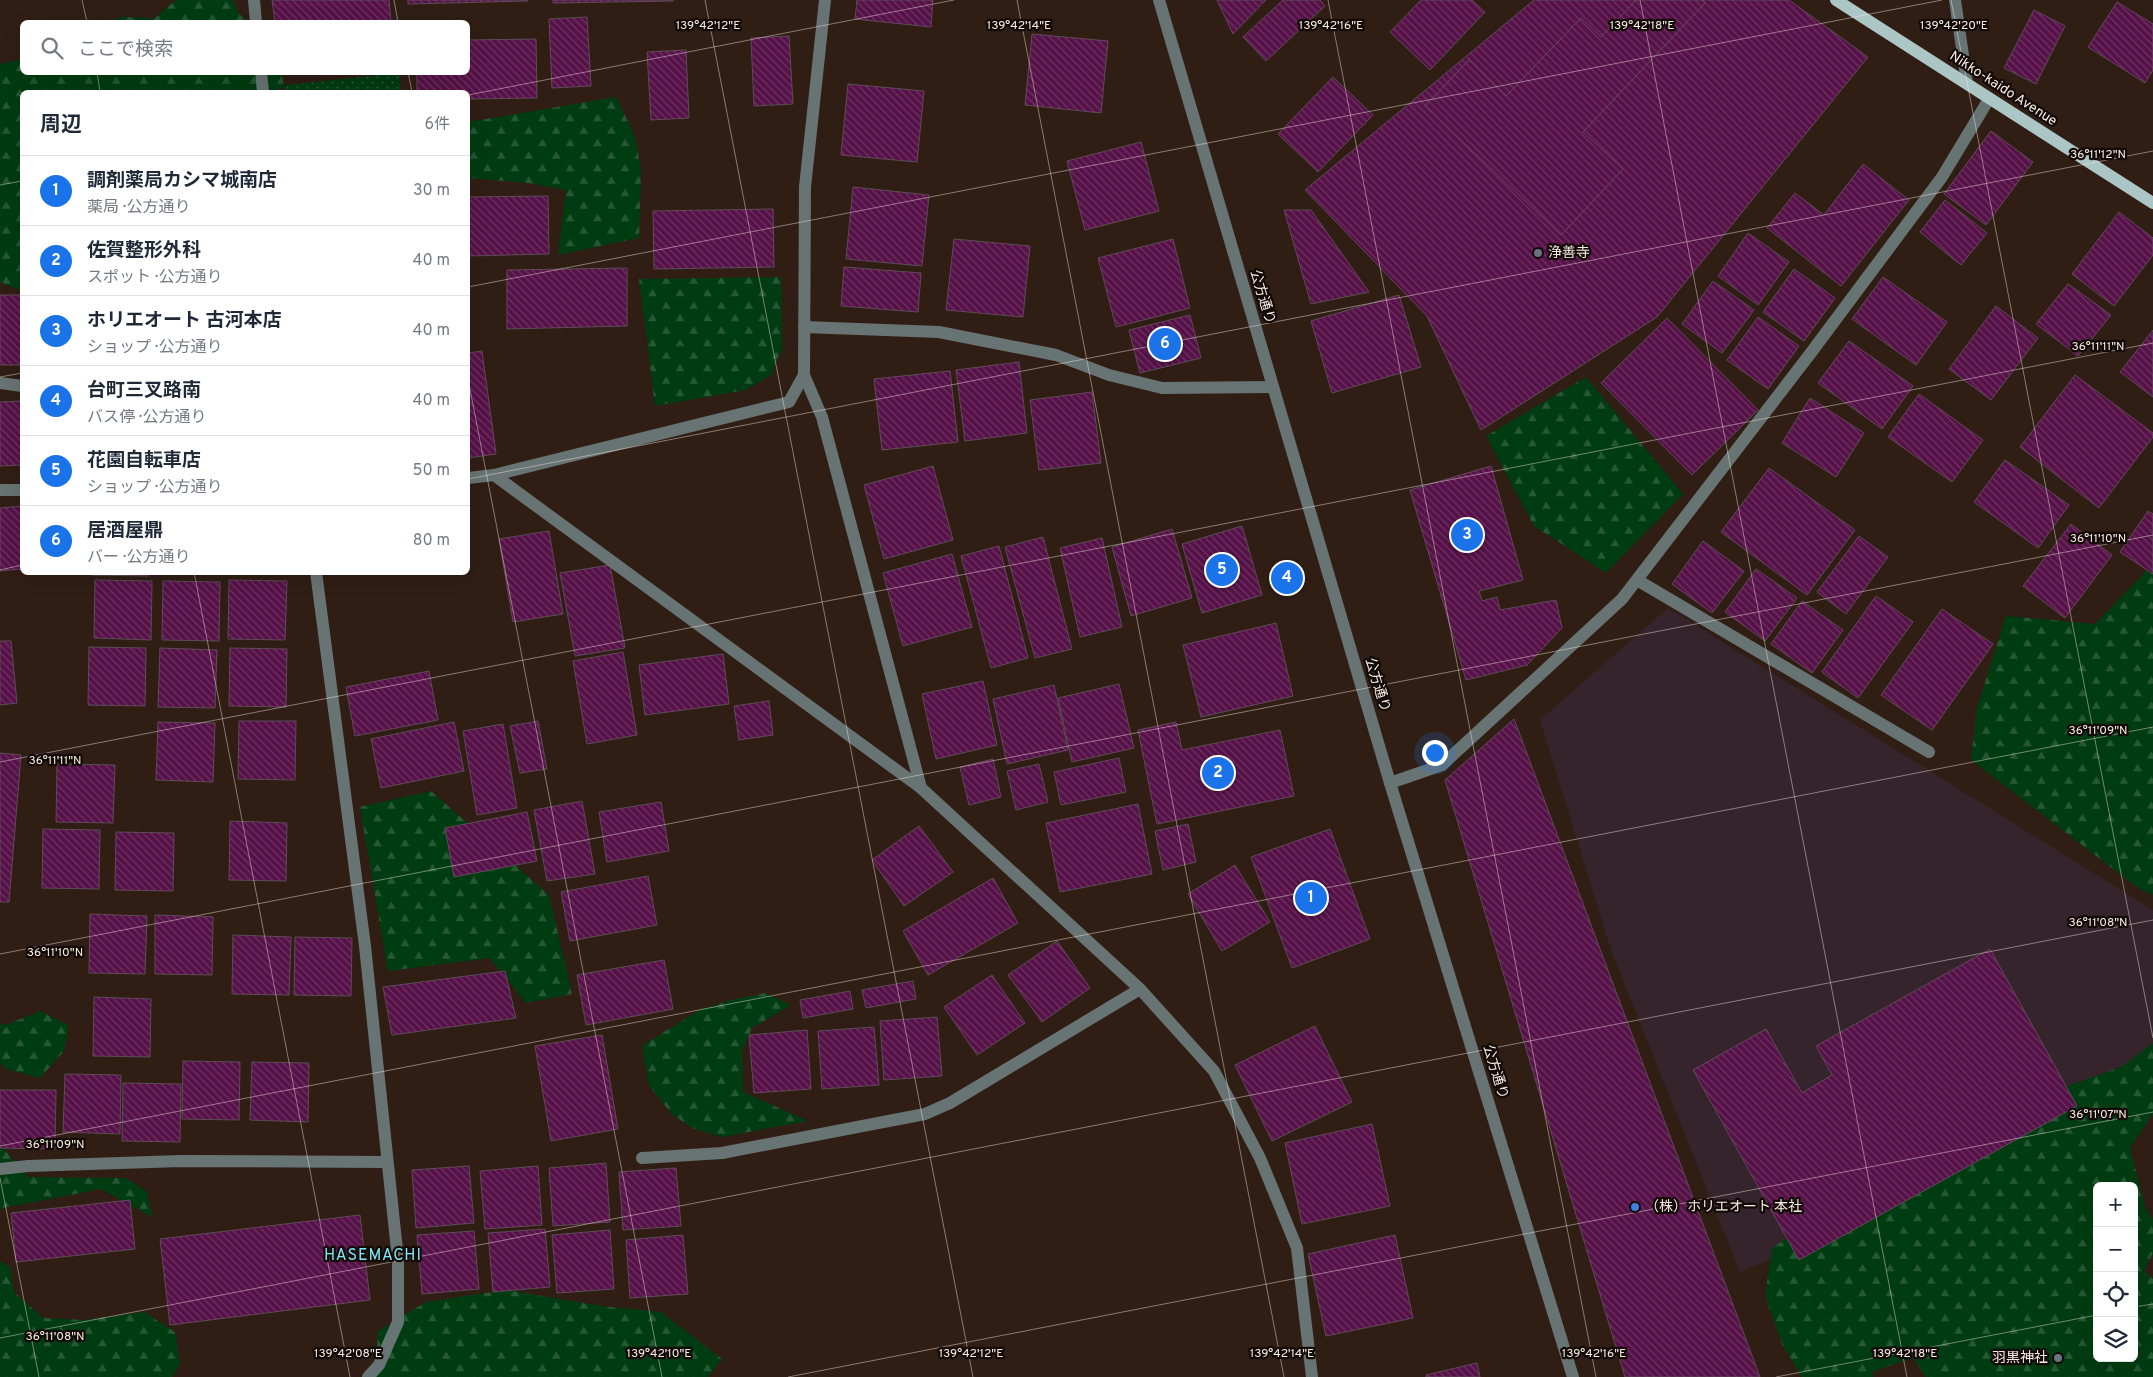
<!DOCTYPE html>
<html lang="ja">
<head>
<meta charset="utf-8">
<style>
  body { margin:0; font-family:Overpass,"Noto Sans JP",sans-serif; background:#f2f2f3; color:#1f2937 }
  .controls { position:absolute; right:15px; bottom:15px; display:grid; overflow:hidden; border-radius:8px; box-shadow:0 5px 20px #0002 }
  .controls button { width:45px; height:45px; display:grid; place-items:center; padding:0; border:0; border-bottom:1px solid #e0e1e3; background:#fff; color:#1f2937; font:25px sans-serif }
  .you { position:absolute; left:1434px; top:752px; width:18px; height:18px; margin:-12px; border:4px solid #fff; border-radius:50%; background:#1a73e8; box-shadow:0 0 0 8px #1a73e833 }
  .badge { display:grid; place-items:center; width:32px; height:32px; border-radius:50%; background:#1a73e8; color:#fff; font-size:16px; font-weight:700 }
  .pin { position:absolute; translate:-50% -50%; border:2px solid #fff; box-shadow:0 1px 5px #0006 }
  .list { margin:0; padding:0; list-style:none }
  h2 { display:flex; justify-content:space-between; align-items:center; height:65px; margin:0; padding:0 20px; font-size:21px }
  h2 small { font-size:16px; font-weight:400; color:#747a83 }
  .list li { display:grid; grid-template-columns:32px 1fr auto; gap:15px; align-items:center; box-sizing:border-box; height:70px; padding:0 20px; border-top:1px solid #e0e1e3 }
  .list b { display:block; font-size:19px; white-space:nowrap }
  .list p { margin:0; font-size:16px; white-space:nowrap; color:#747a83 }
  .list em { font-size:16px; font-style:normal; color:#747a83 }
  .icon { flex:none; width:28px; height:28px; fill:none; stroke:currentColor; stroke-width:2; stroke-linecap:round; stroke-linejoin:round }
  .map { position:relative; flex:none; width:2153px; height:1377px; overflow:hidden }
  .search { position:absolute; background:#fff; box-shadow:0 5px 20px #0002; left:20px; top:20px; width:450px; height:55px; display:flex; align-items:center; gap:12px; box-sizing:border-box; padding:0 18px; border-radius:8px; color:#747a83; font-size:19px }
  .panel { position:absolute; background:#fff; box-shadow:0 5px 20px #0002; left:20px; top:90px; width:450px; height:485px; border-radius:8px }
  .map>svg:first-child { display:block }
  .commercial { fill:#36242d }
  .grass { fill:url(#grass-dots) }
  .forest { fill:url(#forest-firs); fill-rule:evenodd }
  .building { fill:url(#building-back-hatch); stroke:#5e4b58 }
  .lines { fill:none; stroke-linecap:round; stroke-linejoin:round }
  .minor { stroke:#687473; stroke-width:12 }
  .major { stroke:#acc6c5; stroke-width:12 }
  .ticks { fill:none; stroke:#f8ebe4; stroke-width:1; stroke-opacity:0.45 }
  .worship-dot { fill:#6b7280; stroke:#120a07; stroke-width:2 }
  .shop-dot { fill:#3f7fe0; stroke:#120a07; stroke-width:2 }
  .labels { text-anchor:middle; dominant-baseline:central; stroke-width:4.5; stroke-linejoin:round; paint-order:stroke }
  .street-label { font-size:14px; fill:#f8ebe4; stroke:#120a07 }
  .poi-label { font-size:14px; fill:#f8ebe4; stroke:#120a07; text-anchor:start }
  .quarter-label { font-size:16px; letter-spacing:1px; fill:#7fe9f8; stroke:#120a07 }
  .ticks-label { font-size:12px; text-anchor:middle; fill:#f8ebe4; stroke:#120a07; stroke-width:4.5; stroke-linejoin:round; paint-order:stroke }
</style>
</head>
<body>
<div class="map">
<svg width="2153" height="1377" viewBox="0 0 2153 1377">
  <defs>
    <pattern id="grass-dots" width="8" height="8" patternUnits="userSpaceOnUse" patternTransform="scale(1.25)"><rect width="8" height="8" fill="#003c11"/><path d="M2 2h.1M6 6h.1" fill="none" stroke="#265834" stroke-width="1.8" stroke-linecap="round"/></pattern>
    <pattern id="forest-firs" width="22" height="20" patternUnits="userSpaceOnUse" patternTransform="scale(1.25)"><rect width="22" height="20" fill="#003c11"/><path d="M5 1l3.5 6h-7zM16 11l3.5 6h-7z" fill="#265834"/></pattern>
    <pattern id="building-back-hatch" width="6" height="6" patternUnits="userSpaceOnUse" patternTransform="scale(1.25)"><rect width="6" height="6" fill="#561148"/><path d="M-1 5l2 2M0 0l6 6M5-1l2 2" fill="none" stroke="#6f3462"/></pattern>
  </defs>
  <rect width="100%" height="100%" fill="#301e15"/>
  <path class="commercial" d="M1668,608L2153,910V1062L2112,1113L1740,1272L1611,950L1540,720Z"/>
  <path class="grass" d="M399,73L401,92H285L284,85Z"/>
  <g class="forest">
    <path d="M176,0H233L238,13L249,22H108L122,17L155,18Z"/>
    <path d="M22,56V72L281,73L284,85L277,92H22V291L0,282V64L19,60Z"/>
    <path d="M616,97L635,136L641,170L639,238L558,255L566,190L528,183L468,178V122Z"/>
    <path d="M781,277L782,348L771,375L746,390L655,406L639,279Z"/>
    <path d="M1586,377L1683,494L1606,573L1534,526L1486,436Z"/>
    <path d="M2153,564V895L2138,888L1971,760L1977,708L2006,616L2095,624Z"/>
    <path d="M431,791L549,895L572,994L526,1003L490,958L388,971L360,807Z"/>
    <path d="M765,993L791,1005L752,1028L742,1050L743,1092L808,1121L722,1137L692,1128L672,1114L649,1086L642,1046L699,1010L731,1000Z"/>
    <path d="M41,1011L69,1026L64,1051L40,1078L7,1069L0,1063V1024L5,1025Z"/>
    <path d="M2153,1043V1113L2130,1148L2145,1207L2153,1220V1253L2144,1271L2153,1279V1377H1926L1913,1358L1874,1371L1873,1377H1802L1782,1344L1765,1296L1772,1248L1837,1205L2026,1097L2077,1083L2123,1066ZM2097,1186H2134V1358H2097Z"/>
    <path d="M0,1144L28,1177L126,1178L147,1192L152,1217L101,1189L2,1208L0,1212Z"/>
    <path d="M0,1261L10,1267L14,1292L43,1318L84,1320L144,1312L175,1332L180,1364L172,1377H0Z"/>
    <path d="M506,1290L601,1306L661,1312L722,1359L708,1377H375L378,1331L426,1302Z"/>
  </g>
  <g class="building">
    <path d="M272,0H389L391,22H275Z"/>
    <path d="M408,0H528V1L408,4Z"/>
    <path d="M553,0H673V1L553,3Z"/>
    <path d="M857,0H933L931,27L855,19Z"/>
    <path d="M1217,0H1266L1233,34Z"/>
    <path d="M1283,0H1320L1325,6L1266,61L1243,37Z"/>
    <path d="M1421,0H1472L1485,12L1430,70L1390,32Z"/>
    <path d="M1534,0H1789L1868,57L1657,317L1481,430L1427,316L1305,190Z"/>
    <path d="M1636,0H1702L1705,3L1583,132L1623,169L1561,235L1425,106L1469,60L1506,96L1581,18L1601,37Z"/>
    <path d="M2117,2L2153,24V70L2145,83L2088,47Z"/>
    <path d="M2034,10L2065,26L2036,84L2004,68Z"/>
    <path d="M587,17L591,86L552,88L549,19Z"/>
    <path d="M1032,34L1108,41L1101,113L1025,105Z"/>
    <path d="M789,36L793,104L754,106L751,38Z"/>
    <path d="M536,39L537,98L468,99V92H417V72H468V40Z"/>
    <path d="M686,50L689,118L651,120L647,52Z"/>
    <path d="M1333,77L1373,115L1318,172L1278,134Z"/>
    <path d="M848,84L924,91L917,162L841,155Z"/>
    <path d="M1991,131L2033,162L1986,225L1944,194Z"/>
    <path d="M1141,142L1159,211L1085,230L1067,161Z"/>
    <path d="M1863,164L1909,200L1841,286L1767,228L1795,193L1824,215Z"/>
    <path d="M853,187L929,195L922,266L846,259Z"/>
    <path d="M548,196L549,254L468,256V197Z"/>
    <path d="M1945,200L1987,233L1961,265L1920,232Z"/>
    <path d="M773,209L774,267L654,269L653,211Z"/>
    <path d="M1284,210H1311L1369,292L1311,304Z"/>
    <path d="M2119,212L2153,238V255L2114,306L2072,274Z"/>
    <path d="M1748,233L1789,262L1758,305L1718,276Z"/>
    <path d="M954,239L1030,246L1023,317L946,310Z"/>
    <path d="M1173,239L1190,308L1116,327L1098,258Z"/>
    <path d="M844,267L921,273L918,312L841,306Z"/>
    <path d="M627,268V326L507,329V270Z"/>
    <path d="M1794,269L1835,298L1804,341L1763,312Z"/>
    <path d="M1883,277L1947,322L1916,365L1852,319Z"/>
    <path d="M1713,281L1754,310L1722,353L1682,324Z"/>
    <path d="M2068,284L2111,315L2078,356L2036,324Z"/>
    <rect x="0" y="295" width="22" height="70"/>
    <path d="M1399,295L1421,367L1332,393L1311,321Z"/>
    <path d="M1996,306L2038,338L1991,400L1949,369Z"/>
    <path d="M1190,315L1201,358L1140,373L1129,330Z"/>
    <path d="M1758,317L1799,346L1768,389L1727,360Z"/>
    <path d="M1667,318L1758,410L1692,475L1601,383Z"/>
    <path d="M2153,330V397L2120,372Z"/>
    <path d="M1849,341L1913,386L1882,429L1818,383Z"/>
    <path d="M482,351L496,454L468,458V353Z"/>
    <path d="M1019,362L1027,433L965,441L956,370Z"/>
    <path d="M950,371L958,442L882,450L874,379Z"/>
    <path d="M2075,375L2153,433V437L2099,508L2020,447Z"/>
    <path d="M1092,392L1101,463L1039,470L1030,400Z"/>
    <path d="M1919,394L1983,440L1952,482L1888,437Z"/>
    <path d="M1810,398L1864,433L1836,477L1782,443Z"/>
    <path d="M22,401V465L0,466V402Z"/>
    <path d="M2005,460L2069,505L2038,548L1974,502Z"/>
    <path d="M933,466L953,540L884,559L864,485Z"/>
    <path d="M1491,466L1523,580L1479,591L1482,601L1497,597L1500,610L1556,600L1562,628L1527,665L1466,680L1410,490Z"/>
    <path d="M1769,468L1855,530L1807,595L1721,532Z"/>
    <path d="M22,506V569L0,571V508Z"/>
    <path d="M2148,511L2153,514V574L2120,552Z"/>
    <path d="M2071,524L2112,555L2065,618L2023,586Z"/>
    <path d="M1242,526L1262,595L1202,613L1182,544Z"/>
    <path d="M1172,529L1192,598L1131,616L1112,547Z"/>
    <path d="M549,531L563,614L513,622L499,539Z"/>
    <path d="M1859,536L1888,557L1846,614L1817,592Z"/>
    <path d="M1043,537L1072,649L1035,658L1005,547Z"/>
    <path d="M1102,538L1122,627L1080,637L1060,548Z"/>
    <path d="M1703,541L1744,571L1712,613L1672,584Z"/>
    <path d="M999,546L1028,658L991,668L961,556Z"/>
    <path d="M952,554L972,627L903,646L883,573Z"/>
    <path d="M610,565L625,648L575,656L560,573Z"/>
    <path d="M1756,569L1797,598L1765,641L1725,612Z"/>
    <path d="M91,572H148V576L91,575Z"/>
    <path d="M95,580L152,581L151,640L94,638Z"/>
    <path d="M229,580L287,581L285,640L228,639Z"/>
    <path d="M163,581L220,582L219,641L162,640Z"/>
    <path d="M1876,596L1913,622L1858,698L1822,672Z"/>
    <path d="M1802,601L1843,630L1812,673L1771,644Z"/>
    <path d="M1942,609L1993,644L1932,730L1881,695Z"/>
    <path d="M1276,623L1293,696L1201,717L1183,645Z"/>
    <path d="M0,641H11L17,703L0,705Z"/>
    <path d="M89,647L146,648L145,706L88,705Z"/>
    <path d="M160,648L217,650L215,708L158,707Z"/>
    <path d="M230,648L287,649L286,707L229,706Z"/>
    <path d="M623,652L637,735L587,744L573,661Z"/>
    <path d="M723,654L729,704L645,715L639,665Z"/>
    <path d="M429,671L438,720L355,736L346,687Z"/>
    <path d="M983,681L997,745L936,759L922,694Z"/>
    <path d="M1119,684L1134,748L1072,762L1058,698Z"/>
    <path d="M1054,685L1068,750L1007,764L993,699Z"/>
    <path d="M769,701L773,735L739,740L734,706Z"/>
    <path d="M1514,719L1760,1377H1625L1445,780Z"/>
    <path d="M239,721H296L295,780L238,779Z"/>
    <path d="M538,721L547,769L520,773L510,726Z"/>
    <path d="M158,722L215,723L213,782L156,780Z"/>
    <path d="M454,722L464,771L381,788L371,739Z"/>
    <path d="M1176,722L1182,750L1280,730L1294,796L1157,824L1138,730Z"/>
    <path d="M503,724L517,808L477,815L463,731Z"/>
    <path d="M0,753L21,755L9,902H0Z"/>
    <path d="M1119,758L1126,792L1061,805L1054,772Z"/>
    <path d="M993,759L1001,797L969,805L960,767Z"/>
    <path d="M57,764L115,765L113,823L56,822Z"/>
    <path d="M1039,764L1048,802L1016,810L1007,771Z"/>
    <path d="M582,801L595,874L547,881L534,810Z"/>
    <path d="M661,802L669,851L607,862L599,812Z"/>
    <path d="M1138,804L1152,874L1060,892L1046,823Z"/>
    <path d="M527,812L537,861L454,877L445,828Z"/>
    <path d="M230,821L287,823L286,881L229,880Z"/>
    <path d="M1188,824L1196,862L1163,870L1155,831Z"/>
    <path d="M919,826L953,872L904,906L872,860Z"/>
    <path d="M43,829L100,830L99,889L42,888Z"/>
    <path d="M1330,829L1370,939L1292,968L1251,857Z"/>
    <path d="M116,832L174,833L173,891L115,890Z"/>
    <path d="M1235,865L1270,922L1222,951L1188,894Z"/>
    <path d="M648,876L657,925L570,941L561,892Z"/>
    <path d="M993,878L1018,923L928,975L903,931Z"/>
    <path d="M90,914L147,916L145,974L89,973Z"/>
    <path d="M155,915L213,917L212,975L155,974Z"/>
    <path d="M233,935L291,937L289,995L232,994Z"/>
    <path d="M295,937L352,938L351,996L294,995Z"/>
    <path d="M1057,941L1090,988L1042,1022L1008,975Z"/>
    <path d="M1990,949L2077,1106L1799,1260L1693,1070L1766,1029L1802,1093L1832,1075L1816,1046Z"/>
    <path d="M664,960L673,1009L586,1025L577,975Z"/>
    <path d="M505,971L516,1018L392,1035L383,987Z"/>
    <path d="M992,975L1025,1023L977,1055L944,1007Z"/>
    <path d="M913,981L916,999L866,1008L862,990Z"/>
    <path d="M850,991L853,1009L803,1018L800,1000Z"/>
    <path d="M94,997L151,999L150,1057L93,1056Z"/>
    <path d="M937,1017L942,1076L884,1080L880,1021Z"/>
    <path d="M1315,1026L1352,1102L1272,1141L1235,1065Z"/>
    <path d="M874,1027L879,1085L822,1089L818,1031Z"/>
    <path d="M807,1030L811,1089L754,1093L749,1035Z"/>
    <path d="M602,1035L618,1129L551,1141L535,1046Z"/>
    <path d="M183,1061L240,1062L239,1120L182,1119Z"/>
    <path d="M252,1062L309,1063L308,1122L250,1120Z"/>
    <path d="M65,1074L121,1075L120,1134L63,1132Z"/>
    <path d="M123,1083L181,1084L180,1142L122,1141Z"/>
    <path d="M0,1090H56L55,1149L0,1148Z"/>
    <path d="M1372,1124L1390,1206L1302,1224L1285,1143Z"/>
    <path d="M606,1163L610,1222L553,1226L549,1168Z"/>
    <path d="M469,1166L474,1223L416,1228L412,1170Z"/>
    <path d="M538,1166L542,1225L485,1229L480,1171Z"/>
    <path d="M676,1168L681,1226L623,1230L619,1172Z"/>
    <path d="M130,1200L135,1249L16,1262L11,1213Z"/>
    <path d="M360,1215L370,1300L170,1325L160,1239Z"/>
    <path d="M545,1229L550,1287L493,1292L488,1233Z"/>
    <path d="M610,1230L614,1289L557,1293L552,1235Z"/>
    <path d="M474,1231L479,1289L422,1294L417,1235Z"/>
    <path d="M683,1235L688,1294L630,1298L626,1240Z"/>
    <path d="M1395,1235L1413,1318L1326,1336L1308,1254Z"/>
    <path d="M1477,1363L1480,1377H1426V1375Z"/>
  </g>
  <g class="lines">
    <g class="minor">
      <path d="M254,0L256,22"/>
      <path d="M825,0L805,187L804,375L822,417L921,788"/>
      <path d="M1159,0L1390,783L1573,1377"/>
      <path d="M1955,0L1967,83"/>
      <path d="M261,72L263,92"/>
      <path d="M804,327L939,332L1056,355L1109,375L1162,388L1273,387"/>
      <path d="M0,383L22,386"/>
      <path d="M494,475L921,788L1140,989L1214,1071L1260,1158L1297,1248L1312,1377"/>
      <path d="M468,478L494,475L789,402L804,375"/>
      <path d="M0,490H22"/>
      <path d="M316,572L365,946L398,1260V1322L379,1365L368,1377"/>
      <path d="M1637,580L1929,752"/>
      <path d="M1390,783L1442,765L1622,599L1810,354L1942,177L1989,99"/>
      <path d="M642,1158L722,1153L925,1114L950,1103L1140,989"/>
      <path d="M0,1169L28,1166L181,1161L387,1162"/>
    </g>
    <path class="major" d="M1836,0L2153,203"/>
  </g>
  <path class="ticks" d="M82,0L87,22M394,0L398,22M705,0L973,1377M1017,0L1284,1377M1328,0L1596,1377M1640,0L1907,1377M1951,0L2153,1038M97,72L100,92M408,72L412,92M468,95L954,0M0,185L22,181M468,287L1942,0M0,377L22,373M468,379L662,1377M468,479L2153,151M0,570L22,565M194,572L350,1377M0,762L2153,343M0,954L2153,535M0,1146L2153,727M0,1178L39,1377M2134,1307L2153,1304M0,1338L2153,920M788,1377L2153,1112M1776,1377L2097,1315"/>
  <g class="worship-dot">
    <circle cx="1538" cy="253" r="5"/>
    <circle cx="2058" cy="1358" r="5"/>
  </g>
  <circle class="shop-dot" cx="1635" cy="1207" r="5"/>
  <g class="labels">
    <g class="street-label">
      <text transform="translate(2003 89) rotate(33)">Nikko-kaido Avenue</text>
      <text transform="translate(1262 297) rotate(73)">公方通り</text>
      <text transform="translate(1377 685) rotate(73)">公方通り</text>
      <text transform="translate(1495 1072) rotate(73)">公方通り</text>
    </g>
    <g class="poi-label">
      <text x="1548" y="253">浄善寺</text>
      <text x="1645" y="1207">（株）ホリエオート 本社</text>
      <text x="2048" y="1358" text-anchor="end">羽黒神社</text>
    </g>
    <g class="quarter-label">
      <text x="373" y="1256">HASEMACHI</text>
    </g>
  </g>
  <g class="ticks-label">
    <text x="708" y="29">139°42'12"E</text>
    <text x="1019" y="29">139°42'14"E</text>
    <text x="1331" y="29">139°42'16"E</text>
    <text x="1642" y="29">139°42'18"E</text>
    <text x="1954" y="29">139°42'20"E</text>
    <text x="2098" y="158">36°11'12"N</text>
    <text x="2098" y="350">36°11'11"N</text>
    <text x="2098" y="542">36°11'10"N</text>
    <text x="2098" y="734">36°11'09"N</text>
    <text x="55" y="764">36°11'11"N</text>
    <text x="2098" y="926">36°11'08"N</text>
    <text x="55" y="956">36°11'10"N</text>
    <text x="2098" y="1118">36°11'07"N</text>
    <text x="55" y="1148">36°11'09"N</text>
    <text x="55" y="1340">36°11'08"N</text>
    <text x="348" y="1357">139°42'08"E</text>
    <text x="659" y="1357">139°42'10"E</text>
    <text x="971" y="1357">139°42'12"E</text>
    <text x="1282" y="1357">139°42'14"E</text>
    <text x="1594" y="1357">139°42'16"E</text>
    <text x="1905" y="1357">139°42'18"E</text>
  </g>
</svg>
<div class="controls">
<button>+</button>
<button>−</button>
<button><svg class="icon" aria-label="locate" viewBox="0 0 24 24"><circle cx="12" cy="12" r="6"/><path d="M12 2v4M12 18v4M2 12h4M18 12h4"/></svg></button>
<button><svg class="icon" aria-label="layers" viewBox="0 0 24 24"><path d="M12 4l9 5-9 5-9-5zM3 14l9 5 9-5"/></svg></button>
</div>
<div class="you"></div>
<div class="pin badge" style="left:1311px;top:898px">1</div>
<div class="pin badge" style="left:1218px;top:773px">2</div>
<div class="pin badge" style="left:1467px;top:535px">3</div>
<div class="pin badge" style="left:1287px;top:578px">4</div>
<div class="pin badge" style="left:1222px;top:570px">5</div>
<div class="pin badge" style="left:1165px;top:344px">6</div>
<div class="search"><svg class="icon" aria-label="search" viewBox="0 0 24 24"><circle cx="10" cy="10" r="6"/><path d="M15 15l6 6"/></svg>ここで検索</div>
<section class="panel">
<h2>周辺<small>6件</small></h2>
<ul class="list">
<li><span class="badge">1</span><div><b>調剤薬局カシマ城南店</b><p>薬局 · 公方通り</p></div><em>30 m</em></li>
<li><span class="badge">2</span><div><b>佐賀整形外科</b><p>スポット · 公方通り</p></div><em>40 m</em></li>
<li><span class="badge">3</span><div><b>ホリエオート 古河本店</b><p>ショップ · 公方通り</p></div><em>40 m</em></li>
<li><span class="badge">4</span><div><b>台町三叉路南</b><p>バス停 · 公方通り</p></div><em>40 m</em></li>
<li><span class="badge">5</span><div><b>花園自転車店</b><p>ショップ · 公方通り</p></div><em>50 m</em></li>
<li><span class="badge">6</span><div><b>居酒屋鼎</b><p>バー · 公方通り</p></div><em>80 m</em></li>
</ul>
</section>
</div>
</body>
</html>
